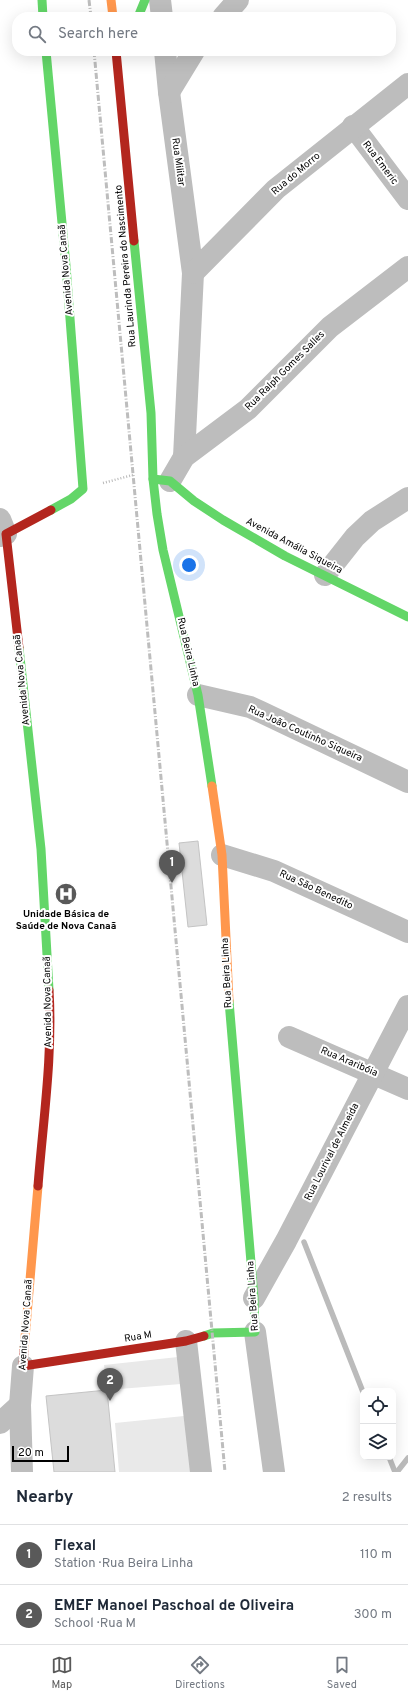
<!DOCTYPE html>
<html lang="en">
<head>
<meta charset="utf-8">
<style>
  body { margin:0; font-family:Overpass,sans-serif; background:#f6f6f7; color:#1f2937 }
  .controls { position:absolute; right:12px; bottom:12px; display:grid; overflow:hidden; border-radius:8px; box-shadow:0 4px 16px #0002 }
  .controls button { width:36px; height:36px; display:grid; place-items:center; padding:0; border:0; border-bottom:1px solid #e0e1e3; background:#fff; color:#1f2937; font:20px sans-serif }
  .scale { position:absolute; left:12px; bottom:10px; width:57px; box-sizing:border-box; padding-left:4px; border:2px solid #000; border-top:0; font-size:11px; line-height:14px; white-space:nowrap; color:#000; -webkit-text-stroke:3px #fff; paint-order:stroke }
  .you { position:absolute; left:189px; top:565px; width:14px; height:14px; margin:-10px; border:3px solid #fff; border-radius:50%; background:#1a73e8; box-shadow:0 0 0 6px #1a73e833 }
  .badge { display:grid; place-items:center; width:26px; height:26px; border-radius:50%; background:#595959; color:#fff; font-size:13px; font-weight:700 }
  .pin { position:absolute; translate:-50% -33px; filter:drop-shadow(0 1px 2px #0008) }
  .pin::after { content:''; position:absolute; top:21px; width:14px; height:12px; background:inherit; clip-path:polygon(0 0,100% 0,50% 100%) }
  .list { margin:0; padding:0; list-style:none }
  h2 { display:flex; justify-content:space-between; align-items:center; height:52px; margin:0; padding:0 16px; font-size:17px }
  h2 small { font-size:13px; font-weight:400; color:#747a83 }
  .list li { display:grid; grid-template-columns:26px 1fr auto; gap:12px; align-items:center; box-sizing:border-box; height:60px; padding:0 16px; border-top:1px solid #e0e1e3 }
  .list b { display:block; font-size:15px; white-space:nowrap }
  .list p { margin:0; font-size:13px; white-space:nowrap; color:#747a83 }
  .list em { font-size:13px; font-style:normal; color:#747a83 }
  .icon { flex:none; width:22px; height:22px; fill:none; stroke:currentColor; stroke-width:2; stroke-linecap:round; stroke-linejoin:round }
  .map { position:relative; flex:none; width:408px; height:1472px; overflow:hidden }
  .search { position:absolute; background:#fff; box-shadow:0 4px 16px #0002; left:12px; right:12px; top:12px; height:44px; display:flex; align-items:center; gap:10px; box-sizing:border-box; padding:0 14px; border-radius:16px; color:#747a83; font-size:15px }
  .sheet { height:172px; background:#fff }
  nav { display:flex; justify-content:space-around; align-items:center; box-sizing:border-box; height:56px; border-top:1px solid #e0e1e3; background:#fff; font-size:11px; color:#747a83 }
  nav a { display:grid; justify-items:center; gap:2px }
  nav .on { color:#595959 }
  .map>svg:first-child { display:block }
  .green { fill:#e9e9e9 }
  .lines { fill:none; stroke-linecap:round; stroke-linejoin:round }
  .stream { stroke:#bbb; stroke-width:5.5 }
  .building { fill:#dcdcdc; stroke:#c4c4c4 }
  .path { stroke:#b8b8b8; stroke-width:2.5; stroke-dasharray:1 2; stroke-linecap:butt }
  .street { stroke:#bdbdbd; stroke-width:22 }
  .fast { stroke:#63d668; stroke-width:9 }
  .slow { stroke:#ff974d; stroke-width:9 }
  .jam { stroke:#b3261e; stroke-width:9 }
  .rail { stroke:#bdbdbd; stroke-width:3; stroke-dasharray:6 2 1 2; stroke-linecap:butt }
  .labels { text-anchor:middle; dominant-baseline:central; stroke-width:4; stroke-linejoin:round; paint-order:stroke }
  .street-label { font-size:10px; fill:#000; stroke:#fff }
  .poi-label { font-size:10px; font-weight:bold; fill:#000; stroke:#fff }
</style>
</head>
<body>
<div class="map">
<svg width="408" height="1472" viewBox="0 0 408 1472">
  <rect width="100%" height="100%" fill="#fff"/>
  <g class="green">
    <path d="M178,1357L181,1384L107,1390L104,1365Z"/>
    <path d="M184,1416L191,1472H119L115,1423Z"/>
  </g>
  <g class="lines">
    <g class="stream">
      <path d="M304,1242L363,1392"/>
      <path d="M389,1457L395,1472"/>
      <path d="M397,1472L408,1458"/>
    </g>
  </g>
  <g class="building">
    <path d="M198,841L207,925L188,927L179,843Z"/>
    <path d="M107,1390L115,1472H54L46,1396Z"/>
  </g>
  <g class="lines">
    <path class="path" d="M103,483L133,475"/>
    <g class="street">
      <path d="M160,0L162,17"/>
      <path d="M223,17L238,0"/>
      <path d="M165,51L169,92L193,273L184,457"/>
      <path d="M169,92L194,51"/>
      <path d="M353,126L408,199"/>
      <path d="M193,273L276,189L408,84"/>
      <path d="M170,481L184,457L248,409L330,327L408,267"/>
      <path d="M0,519L6,534L0,536"/>
      <path d="M325,575L355,537L372,521L408,498"/>
      <path d="M198,695L250,707L261,712L408,782"/>
      <path d="M222,855L274,871L408,932"/>
      <path d="M289,1037L408,1089"/>
      <path d="M254,1298L286,1241L408,1006"/>
      <path d="M255,1332L274,1472"/>
      <path d="M186,1341L201,1472"/>
      <path d="M0,1423L20,1405"/>
      <path d="M22,1472L20,1405L23,1366"/>
    </g>
    <g class="fast">
      <path d="M42,0L43,17"/>
      <path d="M138,17L145,0"/>
      <path d="M46,51L66,266L83,489L71,499L51,510"/>
      <path d="M134,241L151,413L153,479L157,514L163,550L198,695L212,786"/>
      <path d="M153,479L170,481L194,501L223,520L285,556L408,617"/>
      <path d="M19,648L41,849L49,990"/>
      <path d="M204,1336L213,1333L255,1332L254,1298L229,1001"/>
    </g>
    <g class="slow">
      <path d="M111,0L113,17"/>
      <path d="M212,786L222,855L229,1001"/>
      <path d="M24,1350L38,1186"/>
    </g>
    <g class="jam">
      <path d="M116,51L134,241"/>
      <path d="M19,648L6,534L51,510"/>
      <path d="M38,1186C43,1121 53,1055 49,990"/>
      <path d="M24,1350L23,1366L186,1341L204,1336"/>
    </g>
    <g class="rail">
      <path d="M89,0L91,17"/>
      <path d="M94,51L225,1472"/>
    </g>
  </g>
  <defs>
    <g id="hospital-disc" transform="scale(1.15)"><circle r="9.5" fill="#595959" stroke="#fff"/><path d="M-5-5h3v3.5h4V-5h3V5h-3V1.5h-4V5h-3Z" fill="#fff"/></g>
  </defs>
  <g fill-rule="evenodd">
    <use href="#hospital-disc" x="66" y="894"/>
  </g>
  <g class="labels">
    <g class="street-label">
      <text transform="translate(178 162) rotate(82)">Rua Militar</text>
      <text transform="translate(380 163) rotate(53)">Rua Emeric</text>
      <text transform="translate(296 174) rotate(-40)">Rua do Morro</text>
      <text transform="translate(126 266) rotate(-95)">Rua Laurinda Pereira do Nascimento</text>
      <text transform="translate(66 270) rotate(-95)">Avenida Nova Canaã</text>
      <text transform="translate(285 371) rotate(-45)">Rua Ralph Gomes Salles</text>
      <text transform="translate(294 546) rotate(28)">Avenida Amália Siqueira</text>
      <text transform="translate(188 652) rotate(77)">Rua Beira Linha</text>
      <text transform="translate(22 680) rotate(-96)">Avenida Nova Canaã</text>
      <text transform="translate(305 734) rotate(24)">Rua João Coutinho Siqueira</text>
      <text transform="translate(316 890) rotate(25)">Rua São Benedito</text>
      <text transform="translate(227 973) rotate(-93)">Rua Beira Linha</text>
      <text transform="translate(48 1002) rotate(-91)">Avenida Nova Canaã</text>
      <text transform="translate(349 1062) rotate(23)">Rua Araribóia</text>
      <text transform="translate(332 1152) rotate(-63)">Rua Lourival de Almeida</text>
      <text transform="translate(253 1296) rotate(-94)">Rua Beira Linha</text>
      <text transform="translate(26 1325) rotate(-86)">Avenida Nova Canaã</text>
      <text transform="translate(138 1337) rotate(-9)">Rua M</text>
    </g>
    <g class="poi-label">
      <text x="66" y="914">Unidade Básica de<tspan x="66" dy="12">Saúde de Nova Canaã</tspan></text>
    </g>
  </g>
</svg>
<div class="controls">
<button><svg class="icon" aria-label="locate" viewBox="0 0 24 24"><circle cx="12" cy="12" r="6"/><path d="M12 2v4M12 18v4M2 12h4M18 12h4"/></svg></button>
<button><svg class="icon" aria-label="layers" viewBox="0 0 24 24"><path d="M12 4l9 5-9 5-9-5zM3 14l9 5 9-5"/></svg></button>
</div>
<div class="scale">20 m</div>
<div class="you"></div>
<div class="pin badge" style="left:172px;top:883px">1</div>
<div class="pin badge" style="left:110px;top:1401px">2</div>
<div class="search"><svg class="icon" aria-label="search" viewBox="0 0 24 24"><circle cx="10" cy="10" r="6"/><path d="M15 15l6 6"/></svg>Search here</div>
</div>
<section class="sheet">
<h2>Nearby<small>2 results</small></h2>
<ul class="list">
<li><span class="badge">1</span><div><b>Flexal</b><p>Station · Rua Beira Linha</p></div><em>110 m</em></li>
<li><span class="badge">2</span><div><b>EMEF Manoel Paschoal de Oliveira</b><p>School · Rua M</p></div><em>300 m</em></li>
</ul>
</section>
<nav>
<a class="on"><svg class="icon" aria-label="map" viewBox="0 0 24 24"><path d="M3 6l6-2 6 2 6-2v14l-6 2-6-2-6 2zM9 4v14M15 6v14"/></svg>Map</a>
<a><svg class="icon" aria-label="directions" viewBox="0 0 24 24"><path d="M12 3l9 9-9 9-9-9zM9 14v-3h6M13 9l2 2-2 2"/></svg>Directions</a>
<a><svg class="icon" aria-label="saved" viewBox="0 0 24 24"><path d="M7 4h10v16l-5-4-5 4z"/></svg>Saved</a>
</nav>
</body>
</html>
